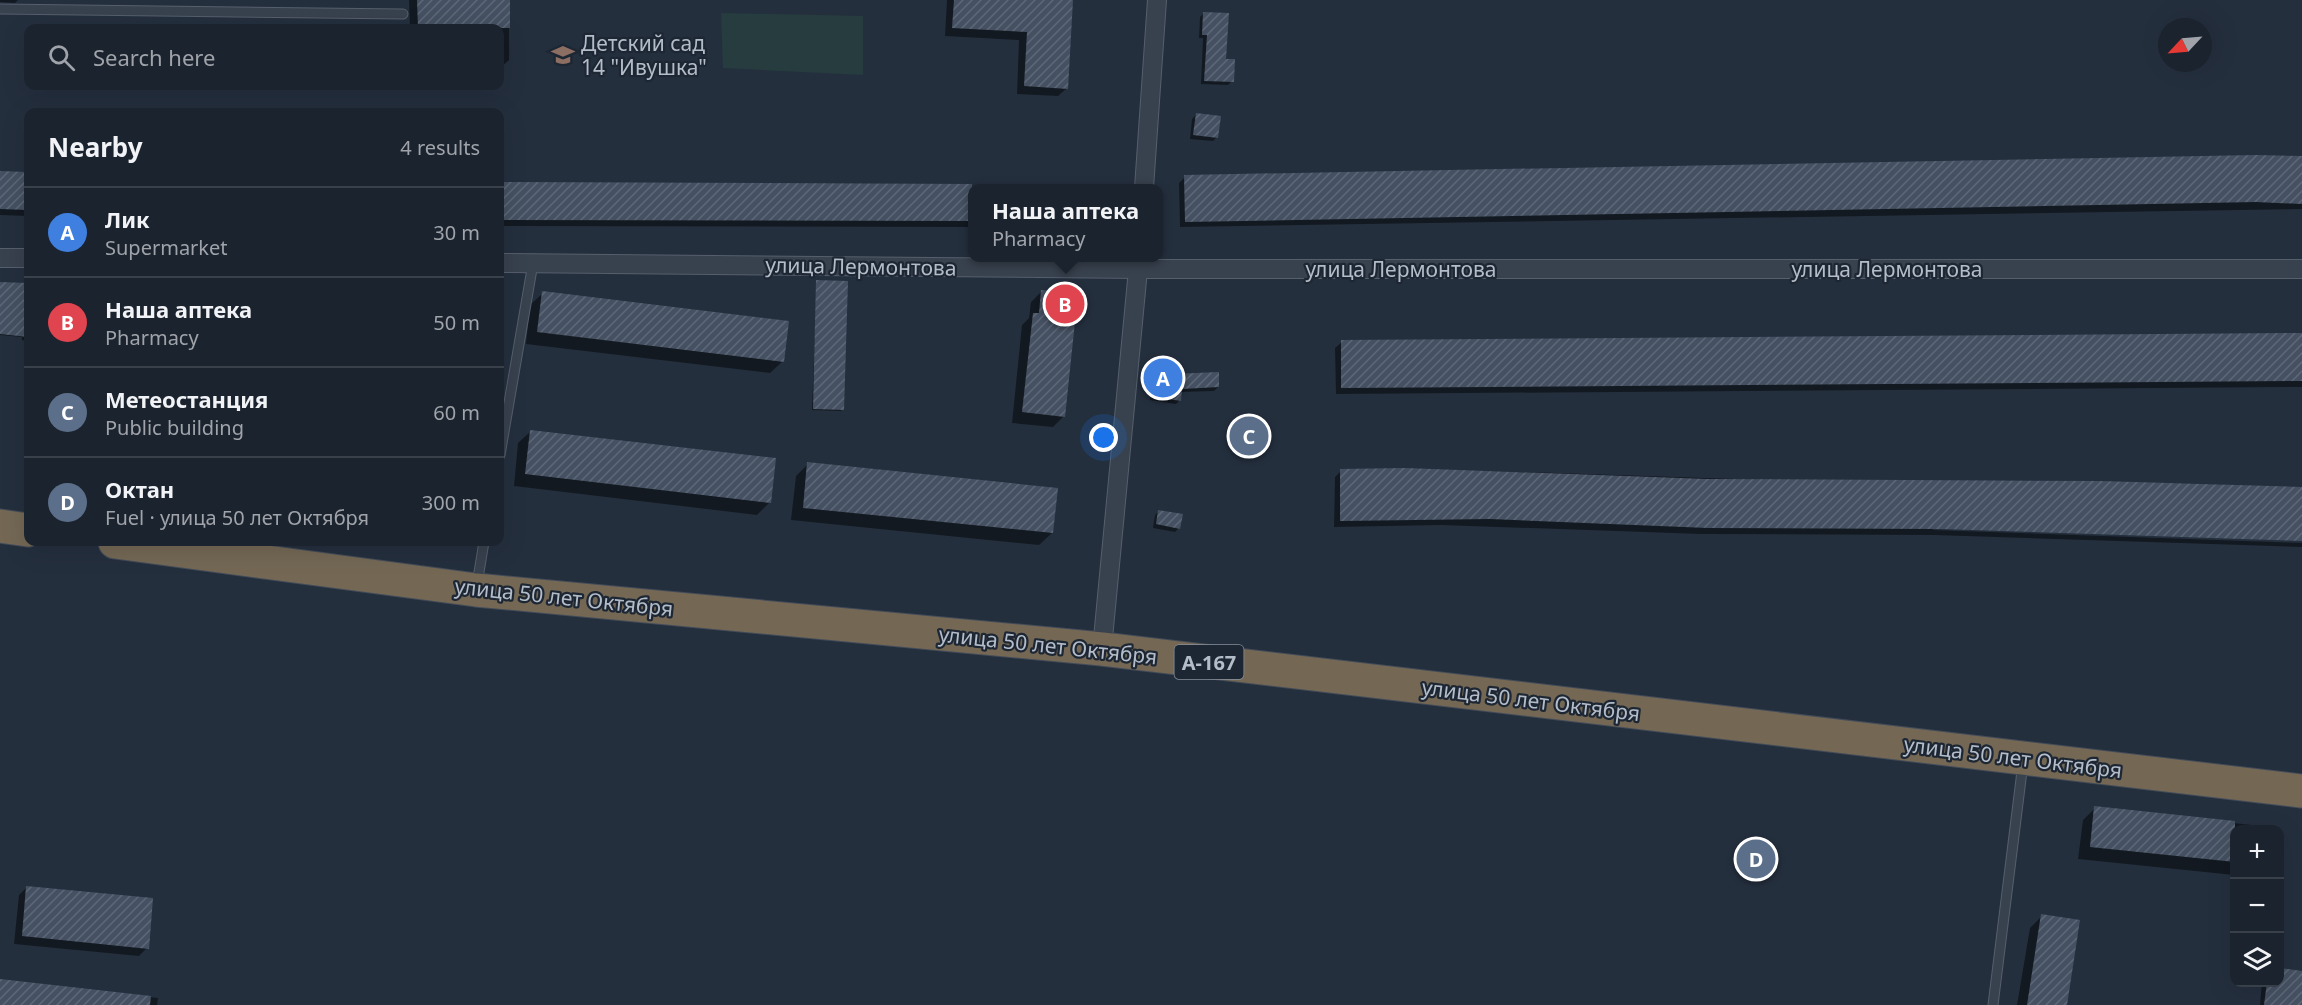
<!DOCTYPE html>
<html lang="en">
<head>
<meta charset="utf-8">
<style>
  body { margin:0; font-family:"Noto Sans",sans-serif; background:#242b36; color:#f1f3f6 }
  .controls { position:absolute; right:18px; bottom:18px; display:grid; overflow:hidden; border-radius:12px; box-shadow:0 6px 24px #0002 }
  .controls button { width:54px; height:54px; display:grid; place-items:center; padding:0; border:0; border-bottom:2px solid #39404a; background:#1b232e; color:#f1f3f6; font:30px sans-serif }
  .compass { position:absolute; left:2158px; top:18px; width:54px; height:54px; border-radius:50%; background:#1b232e; box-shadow:0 6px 24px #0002; rotate:244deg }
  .you { position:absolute; left:1104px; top:438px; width:21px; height:21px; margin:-15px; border:4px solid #fff; border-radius:50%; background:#1a73e8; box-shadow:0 0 0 9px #1a73e833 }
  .badge { display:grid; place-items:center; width:39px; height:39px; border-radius:50%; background:#b45309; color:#fff; font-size:20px; font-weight:700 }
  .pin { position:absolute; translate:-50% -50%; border:3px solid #fff; box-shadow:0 2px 6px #0006 }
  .popup { position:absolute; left:968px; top:184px; width:195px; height:78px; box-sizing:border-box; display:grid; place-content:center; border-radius:12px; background:#1b232e; filter:drop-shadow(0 2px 4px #0005); font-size:20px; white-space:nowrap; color:#a0a4aa }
  .popup b { font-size:22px; color:#f1f3f6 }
  .popup::after { content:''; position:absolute; left:50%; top:100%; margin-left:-12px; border:12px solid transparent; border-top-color:#1b232e }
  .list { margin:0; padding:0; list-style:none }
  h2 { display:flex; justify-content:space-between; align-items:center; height:78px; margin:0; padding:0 24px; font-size:26px }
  h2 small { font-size:20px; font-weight:400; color:#a0a4aa }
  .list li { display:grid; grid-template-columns:39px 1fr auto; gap:18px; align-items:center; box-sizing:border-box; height:90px; padding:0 24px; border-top:2px solid #39404a }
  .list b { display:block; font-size:22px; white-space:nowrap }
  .list p { margin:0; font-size:20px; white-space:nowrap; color:#a0a4aa }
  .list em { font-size:20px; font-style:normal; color:#a0a4aa }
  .icon { flex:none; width:33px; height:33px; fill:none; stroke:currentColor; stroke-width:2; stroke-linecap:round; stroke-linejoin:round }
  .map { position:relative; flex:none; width:2302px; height:1005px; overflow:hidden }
  .search { position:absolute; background:#1b232e; box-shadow:0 6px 24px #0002; left:24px; top:24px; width:480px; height:66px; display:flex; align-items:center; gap:15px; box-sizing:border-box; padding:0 21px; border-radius:12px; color:#a0a4aa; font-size:22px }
  .panel { position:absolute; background:#1b232e; box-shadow:0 6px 24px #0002; left:24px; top:108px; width:480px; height:438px; border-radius:12px }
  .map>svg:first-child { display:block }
  .grass { fill:#263c3f }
  .shadow { fill:#0007 }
  .building { fill:url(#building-hatch) }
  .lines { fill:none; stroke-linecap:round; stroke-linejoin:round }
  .lane-casing { stroke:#565f6c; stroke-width:11 }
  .street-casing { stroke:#565f6c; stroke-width:20 }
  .highway-casing { stroke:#434c59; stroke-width:35 }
  .lane { stroke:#38414e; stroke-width:9 }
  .street { stroke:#38414e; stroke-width:18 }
  .highway { stroke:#746855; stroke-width:33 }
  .labels { text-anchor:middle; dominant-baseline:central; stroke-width:4.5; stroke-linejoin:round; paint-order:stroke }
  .shield { fill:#1d2633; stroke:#878f9c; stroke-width:1.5 }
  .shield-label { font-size:20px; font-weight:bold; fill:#b4bcc9 }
  .poi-label { font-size:21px; fill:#b4bcc9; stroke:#1d2633; text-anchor:start }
  .street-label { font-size:21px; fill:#b4bcc9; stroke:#1d2633 }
</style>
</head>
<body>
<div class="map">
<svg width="2302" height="1005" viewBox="0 0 2302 1005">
  <defs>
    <pattern id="building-hatch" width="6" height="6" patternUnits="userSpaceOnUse" patternTransform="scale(1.5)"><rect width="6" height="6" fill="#455162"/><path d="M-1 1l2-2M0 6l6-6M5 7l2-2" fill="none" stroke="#5d6877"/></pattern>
  </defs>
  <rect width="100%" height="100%" fill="#242f3e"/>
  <path class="grass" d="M721,13L863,16V75L723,68Z"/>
  <g class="shadow">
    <path d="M0,0H18L15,3L0,2Z"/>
    <path d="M409,0H509V60L500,68V28H410Z"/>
    <path d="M947,0H1071L1067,88L1058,96L1017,94L1019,40L945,36Z"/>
    <path d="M1204,13L1232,81L1228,85L1201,84L1203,38H1199L1200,17Z"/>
    <path d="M1196,115L1217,137L1213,141L1190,139L1192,119Z"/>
    <path d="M2302,157V209L1180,227L1179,183L1185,177Z"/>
    <path d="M0,173H28V216L0,215Z"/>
    <path d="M500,183L529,184L1086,188H972V227L500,226Z"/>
    <path d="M817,281L843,409L841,411L812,410Z"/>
    <path d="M0,283L28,285V341L22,340V337L0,335Z"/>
    <path d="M1042,291L1064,416L1053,427L1012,423L1022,325L1029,318L1031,302Z"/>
    <path d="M543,293L783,361L770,373L526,344L530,305Z"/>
    <path d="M2302,335V387L1336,394L1335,348L1342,342Z"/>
    <path d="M1155,360L1170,375L1218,387L1214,391L1180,392V400L1176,404L1150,400L1151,363Z"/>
    <path d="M531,431L769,503L757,515L514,486L518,443Z"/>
    <path d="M808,464L1052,533L1039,545L791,520L796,476Z"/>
    <path d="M1341,471L1527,472L1857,483L1981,481L2208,484L2302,489V540L1933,527V530L2302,543V547L1934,535L1701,534L1441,525L1334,527L1335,477Z"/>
    <path d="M1159,511L1179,528L1175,532L1153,528L1155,515Z"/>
    <path d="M2095,808L2279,828V830H2234V875L2078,859L2083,820Z"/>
    <path d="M27,887L147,948L139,956L14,944L19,895Z"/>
    <path d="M2042,916L2065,1005H2017L2030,928Z"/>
    <path d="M2280,969L2302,972V1005H2260L2262,982H2280Z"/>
    <path d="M0,981L158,998L157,1005H0Z"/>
  </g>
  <g class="building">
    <path d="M417,0H510V28H418Z"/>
    <path d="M954,0H1073L1068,89L1024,86L1027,32L952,28Z"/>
    <path d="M1203,12L1229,13L1226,59H1235L1234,82L1204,81L1207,35H1202Z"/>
    <path d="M1196,113L1221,116L1218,138L1193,135Z"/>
    <path d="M2256,155L2302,156V204L2256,202L1185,222L1184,175Z"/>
    <path d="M0,171L28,172V210L0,209Z"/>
    <path d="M500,182L972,184V221L500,220Z"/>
    <path d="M816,280L848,281L844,410L813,409Z"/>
    <path d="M0,282L28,283V337L0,334Z"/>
    <path d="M1041,290L1078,293L1065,417L1022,412L1033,313H1039Z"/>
    <path d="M542,291L789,321L784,362L537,332Z"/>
    <path d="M2302,333V381L1341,388V340Z"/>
    <path d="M1154,358L1172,359V374L1219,372V387L1182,389L1181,401L1153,397Z"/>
    <path d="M530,430L776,458L771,503L525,474Z"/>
    <path d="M807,462L1058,488L1053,533L803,508Z"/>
    <path d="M1405,468L1708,479L2100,481L2302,487V541L1941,529L1708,528L1490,519L1340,521V469Z"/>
    <path d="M1158,510L1183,514L1180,529L1156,524Z"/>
    <path d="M2094,806L2235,821V862L2090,847Z"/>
    <path d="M26,886L153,898L149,949L22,936Z"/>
    <path d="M2041,914L2080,920L2067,1005H2027Z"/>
    <path d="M2280,968L2302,971V1005H2264L2267,982H2280Z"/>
    <path d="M0,979L151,996L150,1005H0Z"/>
  </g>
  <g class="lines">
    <g class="lane-casing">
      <g id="lane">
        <path d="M0,9L403,14"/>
        <path d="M500,455L533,263"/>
        <path d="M477,584L484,542"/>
        <path d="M1993,1005L2023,763"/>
      </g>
    </g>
    <g class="street-casing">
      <g id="street">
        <path d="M1144,188L1157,0"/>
        <path d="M0,258H28"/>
        <path d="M500,263L1138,269H2302"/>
        <path d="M1102,649L1139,259"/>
      </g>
    </g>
    <g class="highway-casing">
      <g id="highway">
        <path d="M0,526L28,530"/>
        <path d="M115,542L476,590L1102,649L2302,791"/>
      </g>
    </g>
    <use href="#lane" class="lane"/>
    <use href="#street" class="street"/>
    <use href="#highway" class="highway"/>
  </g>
  <defs>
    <g id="school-bare" transform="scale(1.8)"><path d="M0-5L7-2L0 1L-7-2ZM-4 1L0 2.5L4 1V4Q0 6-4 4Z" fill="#8d6e63" stroke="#1d2633" stroke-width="2.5" paint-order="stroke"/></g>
  </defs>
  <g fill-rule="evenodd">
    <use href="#school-bare" x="563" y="55"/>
  </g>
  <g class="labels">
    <rect class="shield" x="1174.5" y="645" width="69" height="34" rx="4.5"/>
    <g class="shield-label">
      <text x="1209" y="662">А-167</text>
    </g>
    <g class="poi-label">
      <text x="581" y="43">Детский сад<tspan x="581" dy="24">14 "Ивушка"</tspan></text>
    </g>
    <g class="street-label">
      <text transform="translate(861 266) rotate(1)">улица Лермонтова</text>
      <text x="1401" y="269">улица Лермонтова</text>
      <text x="1887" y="269">улица Лермонтова</text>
      <text transform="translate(564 597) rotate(6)">улица 50 лет Октября</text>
      <text transform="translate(1048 645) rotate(6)">улица 50 лет Октября</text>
      <text transform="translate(1531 700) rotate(7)">улица 50 лет Октября</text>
      <text transform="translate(2013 757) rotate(7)">улица 50 лет Октября</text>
    </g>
  </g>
</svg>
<div class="controls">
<button>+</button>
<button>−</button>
<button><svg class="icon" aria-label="layers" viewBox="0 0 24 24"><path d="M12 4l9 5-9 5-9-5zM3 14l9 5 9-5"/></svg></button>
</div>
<svg class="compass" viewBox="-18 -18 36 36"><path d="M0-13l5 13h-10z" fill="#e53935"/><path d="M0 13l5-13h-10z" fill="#a0a4aa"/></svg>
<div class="you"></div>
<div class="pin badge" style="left:1163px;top:378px;background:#3f7fe0">A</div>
<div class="pin badge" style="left:1065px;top:304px;background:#e0444e">B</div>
<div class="popup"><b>Наша аптека</b>Pharmacy</div>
<div class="pin badge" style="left:1249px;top:436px;background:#5c6f8a">C</div>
<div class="pin badge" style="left:1756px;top:859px;background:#5c6f8a">D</div>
<div class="search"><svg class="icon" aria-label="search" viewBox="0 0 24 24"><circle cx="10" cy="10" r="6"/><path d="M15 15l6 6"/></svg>Search here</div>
<section class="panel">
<h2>Nearby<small>4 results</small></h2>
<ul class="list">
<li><span class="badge" style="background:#3f7fe0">A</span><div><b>Лик</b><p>Supermarket</p></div><em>30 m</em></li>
<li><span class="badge" style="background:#e0444e">B</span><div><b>Наша аптека</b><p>Pharmacy</p></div><em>50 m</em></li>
<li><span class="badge" style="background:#5c6f8a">C</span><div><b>Метеостанция</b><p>Public building</p></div><em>60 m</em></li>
<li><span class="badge" style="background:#5c6f8a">D</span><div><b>Октан</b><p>Fuel · улица 50 лет Октября</p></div><em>300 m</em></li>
</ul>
</section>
</div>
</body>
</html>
